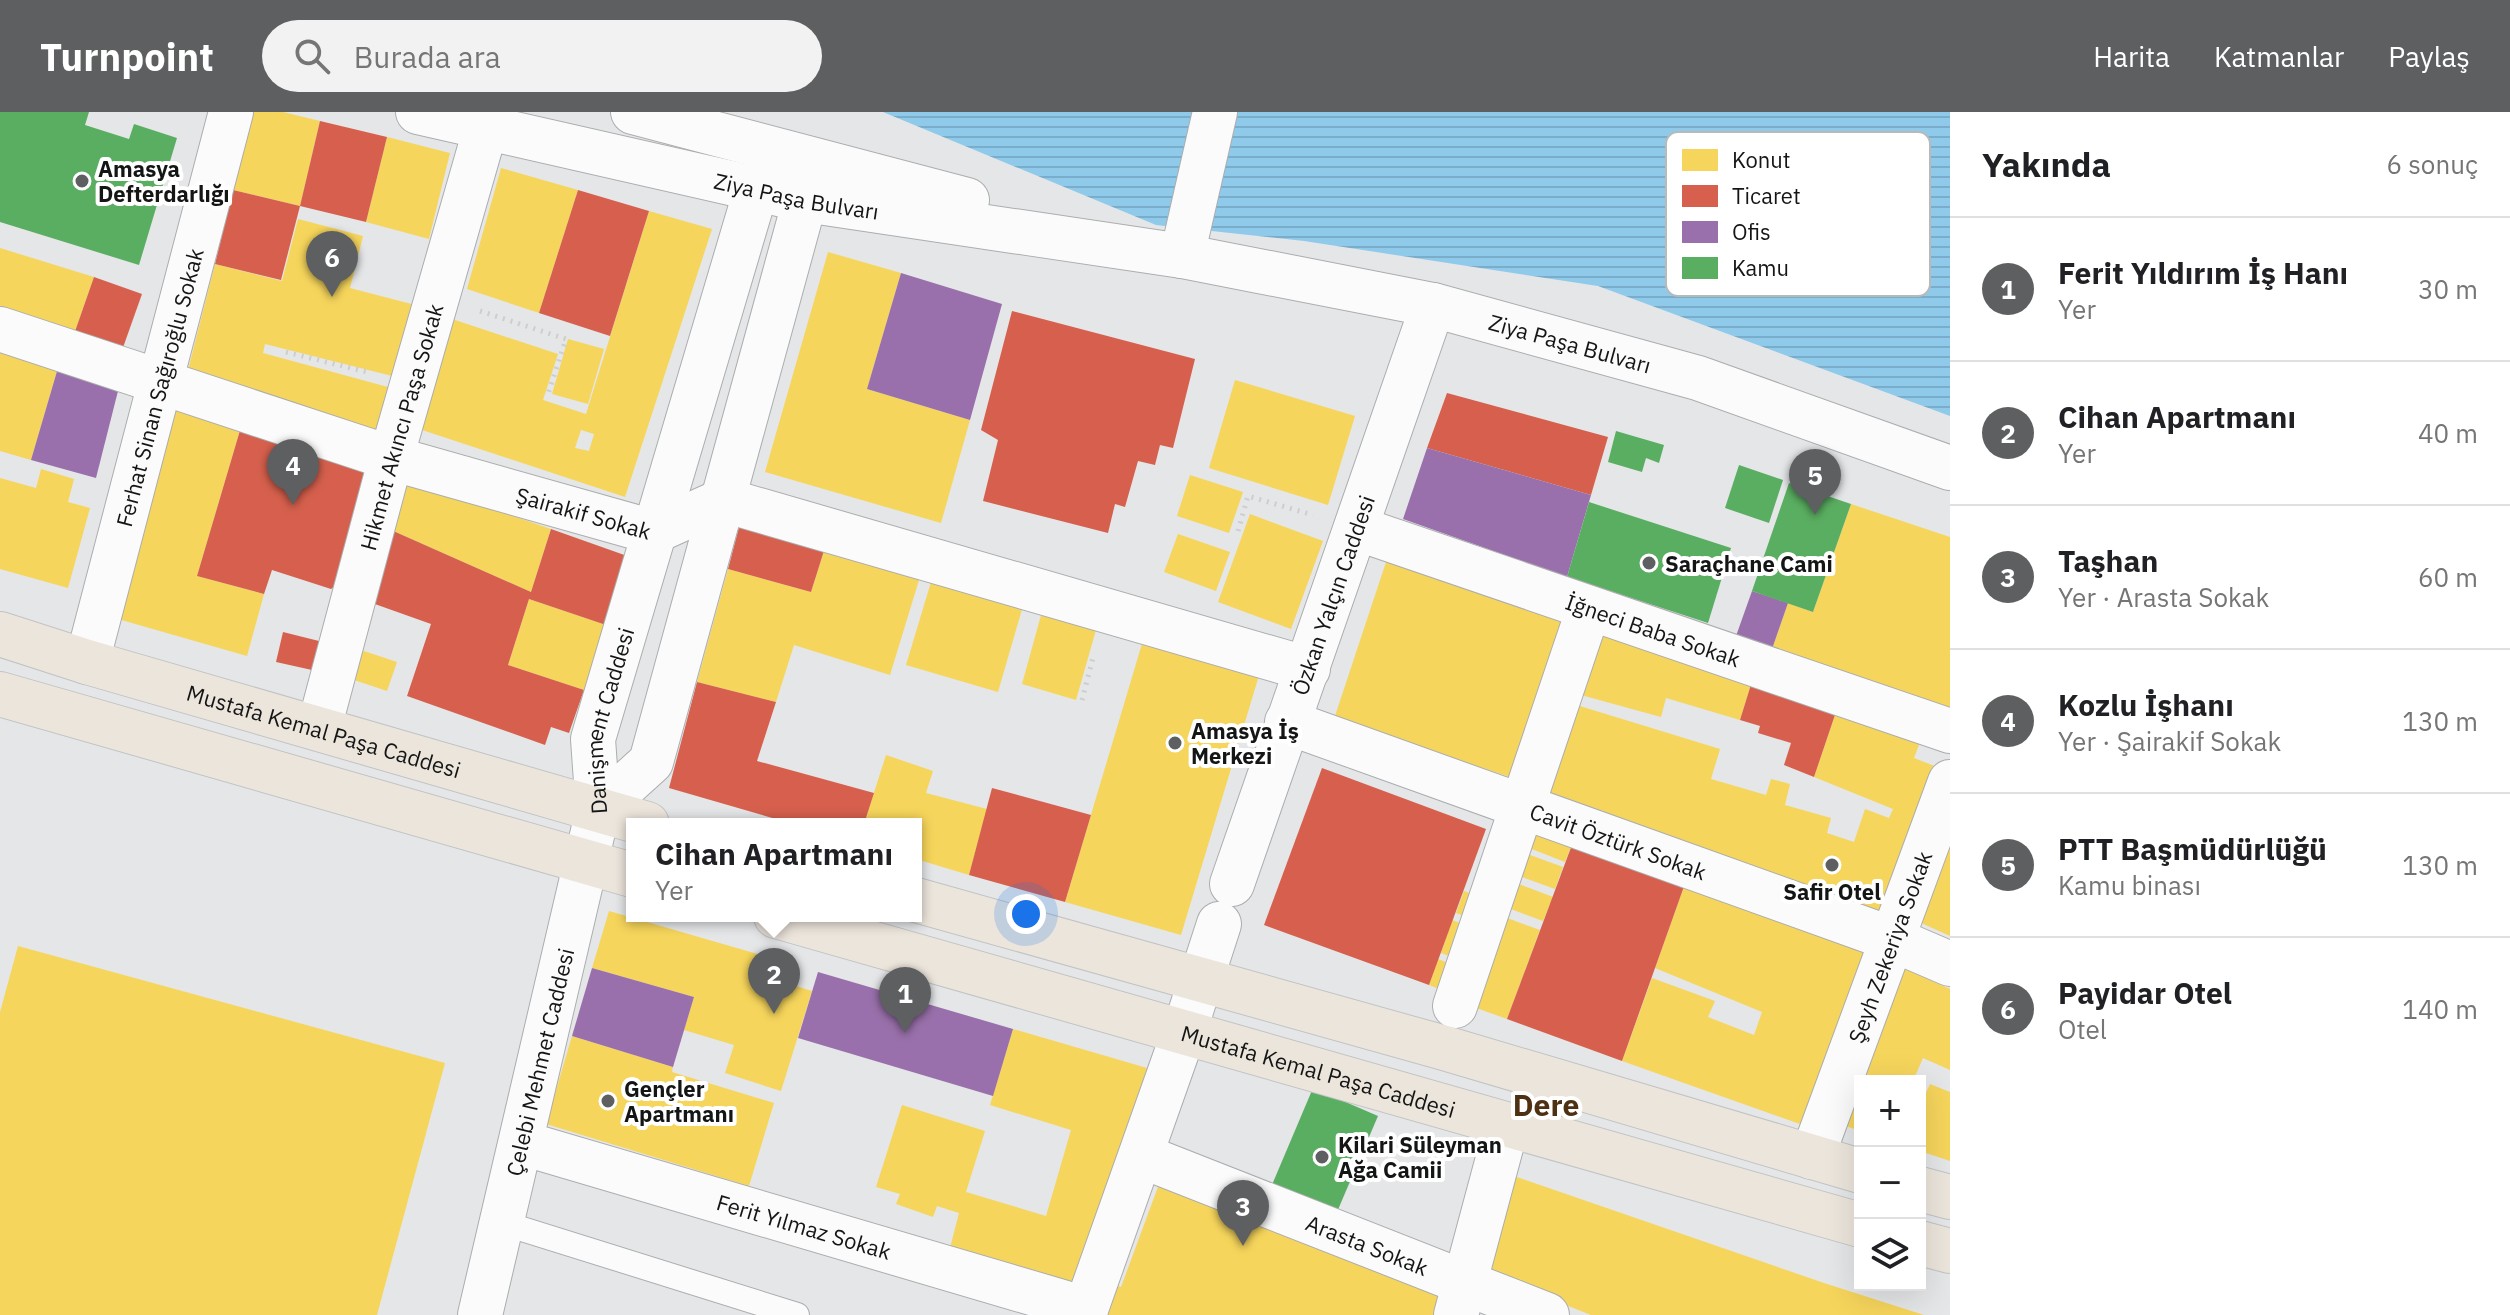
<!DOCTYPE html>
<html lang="tr">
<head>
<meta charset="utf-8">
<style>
  body { margin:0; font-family:"IBM Plex Sans",sans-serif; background:#f2f2f2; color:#202124 }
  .controls { position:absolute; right:24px; bottom:24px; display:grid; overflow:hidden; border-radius:0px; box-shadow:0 8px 32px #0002 }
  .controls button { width:72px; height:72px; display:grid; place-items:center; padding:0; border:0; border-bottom:2px solid #e0e0e0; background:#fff; color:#202124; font:40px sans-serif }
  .you { position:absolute; left:1026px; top:802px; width:28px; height:28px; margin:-20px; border:6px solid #fff; border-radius:50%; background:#1a73e8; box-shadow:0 0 0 12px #1a73e833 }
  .badge { display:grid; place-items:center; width:52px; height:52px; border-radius:50%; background:#5d5f60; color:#fff; font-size:26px; font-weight:700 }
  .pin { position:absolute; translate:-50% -66px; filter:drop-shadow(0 2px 4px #0008) }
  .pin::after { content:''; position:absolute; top:42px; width:28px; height:24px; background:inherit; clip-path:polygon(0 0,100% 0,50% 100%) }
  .popup { position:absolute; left:626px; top:706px; width:296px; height:104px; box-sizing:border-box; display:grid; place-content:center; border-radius:0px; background:#fff; filter:drop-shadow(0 2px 6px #0005); font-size:26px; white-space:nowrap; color:#757577 }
  .popup b { font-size:30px; color:#202124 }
  .popup::after { content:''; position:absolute; left:50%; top:100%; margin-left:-16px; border:16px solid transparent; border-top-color:#fff }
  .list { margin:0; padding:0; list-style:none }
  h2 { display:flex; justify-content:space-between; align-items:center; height:104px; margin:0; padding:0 32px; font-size:34px }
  h2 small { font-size:26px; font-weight:400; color:#757577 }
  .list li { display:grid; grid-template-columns:52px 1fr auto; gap:24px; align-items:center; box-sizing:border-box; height:144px; padding:0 32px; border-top:2px solid #e0e0e0 }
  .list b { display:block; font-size:30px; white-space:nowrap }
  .list p { margin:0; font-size:26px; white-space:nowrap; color:#757577 }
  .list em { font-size:26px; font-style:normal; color:#757577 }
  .icon { flex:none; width:44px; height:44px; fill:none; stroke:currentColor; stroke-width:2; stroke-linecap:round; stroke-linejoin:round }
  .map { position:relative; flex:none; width:1950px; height:1203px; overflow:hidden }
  header { display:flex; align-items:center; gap:48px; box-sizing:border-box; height:112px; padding:0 40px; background:#5d5f60; color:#fff }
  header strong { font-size:38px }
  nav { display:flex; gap:44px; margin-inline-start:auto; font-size:28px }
  .search { width:560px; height:72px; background:#f2f2f2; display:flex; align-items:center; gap:20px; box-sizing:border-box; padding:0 28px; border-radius:44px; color:#757577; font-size:30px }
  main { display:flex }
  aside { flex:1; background:#fff }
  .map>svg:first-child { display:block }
  .water { fill:url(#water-rules) }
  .homes { fill:#f6d55c; fill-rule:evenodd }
  .shops { fill:#d6604d }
  .offices { fill:#9970ab }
  .public { fill:#5aae61 }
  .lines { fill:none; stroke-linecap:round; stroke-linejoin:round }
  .service-casing { stroke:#abadae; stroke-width:26 }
  .minor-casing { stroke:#abadae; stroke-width:46 }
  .tertiary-casing { stroke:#abadae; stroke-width:46 }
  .primary-casing { stroke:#c2c3c4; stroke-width:46 }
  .path { stroke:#cecece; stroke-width:5; stroke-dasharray:2 6; stroke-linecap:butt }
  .service { stroke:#fbfbfc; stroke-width:24 }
  .minor { stroke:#fbfbfc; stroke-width:44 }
  .tertiary { stroke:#fbfbfc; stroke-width:44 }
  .primary { stroke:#ece5dc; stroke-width:44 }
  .poi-dot { fill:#5d5f60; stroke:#fff; stroke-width:3 }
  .labels { text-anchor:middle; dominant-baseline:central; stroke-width:8; stroke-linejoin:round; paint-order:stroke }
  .poi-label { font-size:22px; font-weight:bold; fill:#141616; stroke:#fff; text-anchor:start }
  .street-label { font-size:22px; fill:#141616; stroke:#fff }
  .district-label { font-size:30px; font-weight:bold; fill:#4d3112; stroke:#fff }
  .key { fill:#fff; stroke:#b8b9b9; stroke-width:2 }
  .key-label { font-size:22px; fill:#141616 }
</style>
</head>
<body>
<header>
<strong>Turnpoint</strong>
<div class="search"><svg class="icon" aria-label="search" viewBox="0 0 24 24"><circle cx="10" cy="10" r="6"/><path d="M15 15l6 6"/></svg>Burada ara</div>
<nav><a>Harita</a><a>Katmanlar</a><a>Paylaş</a></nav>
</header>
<main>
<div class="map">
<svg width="1950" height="1203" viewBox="0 0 1950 1203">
  <defs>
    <pattern id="water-rules" width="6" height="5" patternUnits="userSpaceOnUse" patternTransform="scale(2)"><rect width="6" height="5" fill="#8fcaeb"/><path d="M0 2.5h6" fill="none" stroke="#7aadc9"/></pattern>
  </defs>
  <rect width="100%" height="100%" fill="#e4e6e8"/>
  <path class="water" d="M883,0H1950V304L1598,174L1304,129L1156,113Z"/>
  <g class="homes">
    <path d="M253,0H283L320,9L300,94L233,78Z"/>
    <path d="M387,25L450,41L429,127L366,110Z"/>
    <path d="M501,56L578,78L539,201L467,177Z"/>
    <path d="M649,99L712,117L625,385L413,315L449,206L558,242L543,288L586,302ZM581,318L594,322L589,339L575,336Z"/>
    <path d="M298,107L363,124L350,176L423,195L404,267L265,232L263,241L399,278L384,331L184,274L215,152L282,169Z"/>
    <path d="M0,136L94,165L72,228L0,203Z"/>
    <path d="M828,140L901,161L867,277L970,308L941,411L765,360Z"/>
    <path d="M568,227L604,237L588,292L552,282Z"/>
    <path d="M0,230L60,249L31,348L0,339Z"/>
    <path d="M1235,268L1355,304L1328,393L1209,356Z"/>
    <path d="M173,293L241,315L197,464L264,482L247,544L111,505Z"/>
    <path d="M41,357L74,367L68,390L90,396L68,476L0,457V366L36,376Z"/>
    <path d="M1190,363L1243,380L1229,421L1177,404Z"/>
    <path d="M406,367L551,417L531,480L391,418Z"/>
    <path d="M1851,392L1950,425V601L1772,537L1788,491L1813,500Z"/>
    <path d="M1250,402L1323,429L1291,517L1218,490Z"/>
    <path d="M1178,422L1230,440L1216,479L1164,460Z"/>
    <path d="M828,426L923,455L890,563L794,533L776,590L697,570L728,457L811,480Z"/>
    <path d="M1388,444L1569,504L1516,667L1334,607Z"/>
    <path d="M934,460L1025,487L998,580L906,553Z"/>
    <path d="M529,487L606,513L584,578L508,553Z"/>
    <path d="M1043,496L1098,511L1076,588L1022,572Z"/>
    <path d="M1591,511L1753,566L1740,608L1666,586L1661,605L1570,580Z"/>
    <path d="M1144,525L1260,560L1181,823L1065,790Z"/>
    <path d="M361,538L397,550L387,579L351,567Z"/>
    <path d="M1570,591L1720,637L1711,667L1766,683L1771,667L1790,672L1785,693L1831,706L1827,721L1854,730L1865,697L1889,706L1893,697L1814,665L1838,594L1923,622L1914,646L1942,657L1885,802L1540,682Z"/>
    <path d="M886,643L933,659L926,681L987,697L969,763L916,747V712H864Z"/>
    <path d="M1534,706L1576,722L1565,750L1524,734Z"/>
    <path d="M1950,716V824L1910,806Z"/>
    <path d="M1522,740L1563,755L1555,777L1514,762Z"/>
    <path d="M1687,766L1876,839L1814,1017L1622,949L1652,866L1715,889L1708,905L1754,923L1762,900L1655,856Z"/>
    <path d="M1511,769L1553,785L1543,809L1503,794Z"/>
    <path d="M1464,779L1483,786L1475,808L1456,801Z"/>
    <path d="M609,799L761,843L755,861L812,879L781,979L725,961L734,933L684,918L694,885L592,856Z"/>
    <path d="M1499,803L1540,818L1507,907L1468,893Z"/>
    <path d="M1452,808L1474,816L1463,849L1441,841Z"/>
    <path d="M18,834L445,951L377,1203H0V900Z"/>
    <path d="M1438,847L1462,856L1452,882L1429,873Z"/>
    <path d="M1901,855L1950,877V958L1923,946L1913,969H1860V1019L1837,1011Z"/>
    <path d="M1013,917L1147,956L1078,1175L950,1136L959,1101L937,1094L933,1105L896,1092L900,1082L876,1075L902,993L985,1019L966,1080L1046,1104L1071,1018L990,993Z"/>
    <path d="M572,924L673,955L672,960L774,991L749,1074L546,1012Z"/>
    <path d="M1930,972L1950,980V1049L1920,1039V988L1922,989Z"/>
    <path d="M1508,1062L1824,1171L1924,1203H1591L1480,1159Z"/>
    <path d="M1162,1064L1456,1174L1445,1203H1088L1100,1168L1121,1175Z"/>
  </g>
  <g class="shops">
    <path d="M320,9L387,25L366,110L300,94Z"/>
    <path d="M233,78L300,94L281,168L215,152Z"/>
    <path d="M578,78L649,99L610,224L539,201Z"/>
    <path d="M94,165L142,182L120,244L72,228Z"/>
    <path d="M1012,199L1195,247L1173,336L1160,333L1155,353L1138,349L1125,395L1115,392L1108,421L983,389L998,328L981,318Z"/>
    <path d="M1447,281L1608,325L1591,383L1427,336Z"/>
    <path d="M241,315L370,362L345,467L331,477L272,458L264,482L197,464Z"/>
    <path d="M743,400L828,426L811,480L728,457Z"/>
    <path d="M551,417L630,445L606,513L529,487L508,553L584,578L569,621L551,615L545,633L407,584L431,512L372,491L391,418L531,480Z"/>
    <path d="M283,520L319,529L312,558L276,550Z"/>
    <path d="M1753,566L1838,594L1814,665L1784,653L1791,631L1758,621L1760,614L1740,608Z"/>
    <path d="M697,570L776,590L757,649L874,681L864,712H793L669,676Z"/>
    <path d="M1322,656L1486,717L1429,873L1264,813Z"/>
    <path d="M992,676L1091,703L1065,790L969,763Z"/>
    <path d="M1576,722L1687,766L1622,949L1507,907Z"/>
  </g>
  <g class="offices">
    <path d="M901,161L1002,192L970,308L867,277Z"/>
    <path d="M60,249L119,275L96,366L31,348Z"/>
    <path d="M1427,336L1591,383L1567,465L1403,407Z"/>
    <path d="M1752,479L1788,491L1772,537L1736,524Z"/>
    <path d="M592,856L694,885L673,955L572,924Z"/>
    <path d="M818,860L1013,917L993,984L798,926Z"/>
  </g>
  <g class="public">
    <path d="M0,0H89L85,13L129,27L134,12L177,26L139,153L0,110Z"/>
    <path d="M1616,319L1664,333L1659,351L1646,346L1642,360L1608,350Z"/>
    <path d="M1739,353L1783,368L1769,411L1725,396Z"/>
    <path d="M1789,371L1851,392L1813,500L1752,479Z"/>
    <path d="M1589,390L1731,436L1708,511L1567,465Z"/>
    <path d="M1313,976L1378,1004L1331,1114L1266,1087Z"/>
  </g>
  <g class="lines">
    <g class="service-casing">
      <path id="service" d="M503,1111L797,1203"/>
    </g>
    <g class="minor-casing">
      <g id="minor">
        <path d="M1182,144L1215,0"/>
        <path id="s1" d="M0,217L391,346L653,420L724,388L1308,557"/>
        <path id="s2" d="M1356,416L1950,619"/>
        <path id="s3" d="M87,550L231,0"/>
        <path id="s4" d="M1287,610L1892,827L1950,852"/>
        <path id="s5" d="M319,616L391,346L486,15"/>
        <path d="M1455,894L1589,496"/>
        <path id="s6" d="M522,1031L1086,1197"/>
        <path id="s7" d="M1142,1044L1547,1203"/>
        <path id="s8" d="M1812,1045L1950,670"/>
        <path d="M1456,1203L1507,1013"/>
      </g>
    </g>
    <g class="tertiary-casing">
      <g id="tertiary">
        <path id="s9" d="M418,0L805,88L1182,144L1433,193L1698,266L1950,356"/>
        <path d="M633,0L967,88"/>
        <path d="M598,698L651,650L805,88"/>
        <path id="s10" d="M1232,772L1433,193"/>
        <path d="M1086,1197L1184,920L1219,812"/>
        <path id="s11" d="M480,1203L598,698L593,627L756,78"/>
      </g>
    </g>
    <g class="primary-casing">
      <g id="primary">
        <path id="s12" d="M0,522L87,550L647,712"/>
        <path d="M0,582L632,763"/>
        <path d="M916,788L1441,935L1860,1059"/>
        <path id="s13" d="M776,804L1860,1113"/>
        <path d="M1920,1077L1950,1085"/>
        <path d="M1920,1131L1950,1139"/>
      </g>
    </g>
    <g class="path">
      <path d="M480,199L566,227L547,285"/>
      <path d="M286,240L371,261"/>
      <path d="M1238,419L1248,384L1313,403"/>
      <path d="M1082,588L1094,542"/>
    </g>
    <use href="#service" class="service"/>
    <use href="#minor" class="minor"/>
    <use href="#tertiary" class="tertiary"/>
    <use href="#primary" class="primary"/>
  </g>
  <g class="poi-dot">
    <circle cx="82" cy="69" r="8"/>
    <circle cx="1649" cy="451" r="8"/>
    <circle cx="1175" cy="631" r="8"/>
    <circle cx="1832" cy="753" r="8"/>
    <circle cx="608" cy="989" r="8"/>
    <circle cx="1322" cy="1045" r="8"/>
  </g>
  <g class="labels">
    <g class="poi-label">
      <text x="98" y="56">Amasya<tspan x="98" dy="25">Defterdarlığı</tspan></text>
      <text x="1665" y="451">Saraçhane Cami</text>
      <text x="1191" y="618">Amasya İş<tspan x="1191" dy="25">Merkezi</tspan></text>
      <text x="1832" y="779" text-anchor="middle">Safir Otel</text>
      <text x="624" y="976">Gençler<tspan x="624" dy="25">Apartmanı</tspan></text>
      <text x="1338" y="1032">Kilari Süleyman<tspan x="1338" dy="25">Ağa Camii</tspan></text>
    </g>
    <g class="street-label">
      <text stroke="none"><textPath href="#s9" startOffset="388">Ziya Paşa Bulvarı</textPath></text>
      <text stroke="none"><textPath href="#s9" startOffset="1176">Ziya Paşa Bulvarı</textPath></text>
      <text stroke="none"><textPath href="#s3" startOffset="284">Ferhat Sinan Sağıroğlu Sokak</textPath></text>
      <text stroke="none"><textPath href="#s5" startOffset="312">Hikmet Akıncı Paşa Sokak</textPath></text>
      <text stroke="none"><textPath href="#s1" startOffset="612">Şairakif Sokak</textPath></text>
      <text stroke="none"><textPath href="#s10" startOffset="306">Özkan Yalçın Caddesi</textPath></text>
      <text stroke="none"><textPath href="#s2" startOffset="314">İğneci Baba Sokak</textPath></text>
      <text stroke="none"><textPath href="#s11" startOffset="610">Danişment Caddesi</textPath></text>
      <text stroke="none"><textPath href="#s12" startOffset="338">Mustafa Kemal Paşa Caddesi</textPath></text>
      <text stroke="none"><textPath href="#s4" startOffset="352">Cavit Öztürk Sokak</textPath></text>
      <text stroke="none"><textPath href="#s8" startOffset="224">Şeyh Zekeriya Sokak</textPath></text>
      <text stroke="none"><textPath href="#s11" startOffset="260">Çelebi Mehmet Caddesi</textPath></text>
      <text stroke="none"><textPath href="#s13" startOffset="564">Mustafa Kemal Paşa Caddesi</textPath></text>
      <text stroke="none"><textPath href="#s6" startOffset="294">Ferit Yılmaz Sokak</textPath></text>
      <text stroke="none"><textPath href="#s7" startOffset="242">Arasta Sokak</textPath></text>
    </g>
    <g class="district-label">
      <text x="1546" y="992">Dere</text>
    </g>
  </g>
  <rect x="1666" y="20" width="264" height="164" rx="12" class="key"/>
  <rect x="1682" y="37" width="36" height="22" fill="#f6d55c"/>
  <rect x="1682" y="73" width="36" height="22" fill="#d6604d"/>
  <rect x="1682" y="109" width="36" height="22" fill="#9970ab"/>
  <rect x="1682" y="145" width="36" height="22" fill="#5aae61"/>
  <g class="key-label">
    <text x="1732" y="56">Konut</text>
    <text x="1732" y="92">Ticaret</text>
    <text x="1732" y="128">Ofis</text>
    <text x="1732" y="164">Kamu</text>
  </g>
</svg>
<div class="controls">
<button>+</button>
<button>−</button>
<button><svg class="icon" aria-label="layers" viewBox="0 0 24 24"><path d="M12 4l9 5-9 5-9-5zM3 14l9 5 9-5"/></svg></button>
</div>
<div class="you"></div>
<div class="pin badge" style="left:905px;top:921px">1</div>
<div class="pin badge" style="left:774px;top:902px">2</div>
<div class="popup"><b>Cihan Apartmanı</b>Yer</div>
<div class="pin badge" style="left:1243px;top:1134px">3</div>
<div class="pin badge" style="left:293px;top:393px">4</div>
<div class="pin badge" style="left:1815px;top:403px">5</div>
<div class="pin badge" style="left:332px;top:185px">6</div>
</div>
<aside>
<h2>Yakında<small>6 sonuç</small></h2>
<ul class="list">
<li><span class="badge">1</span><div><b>Ferit Yıldırım İş Hanı</b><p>Yer</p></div><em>30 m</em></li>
<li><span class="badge">2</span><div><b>Cihan Apartmanı</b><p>Yer</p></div><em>40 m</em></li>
<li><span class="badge">3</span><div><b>Taşhan</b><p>Yer · Arasta Sokak</p></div><em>60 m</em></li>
<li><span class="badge">4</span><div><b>Kozlu İşhanı</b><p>Yer · Şairakif Sokak</p></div><em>130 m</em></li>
<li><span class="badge">5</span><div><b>PTT Başmüdürlüğü</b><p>Kamu binası</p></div><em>130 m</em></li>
<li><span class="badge">6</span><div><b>Payidar Otel</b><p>Otel</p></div><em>140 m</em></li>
</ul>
</aside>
</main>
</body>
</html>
